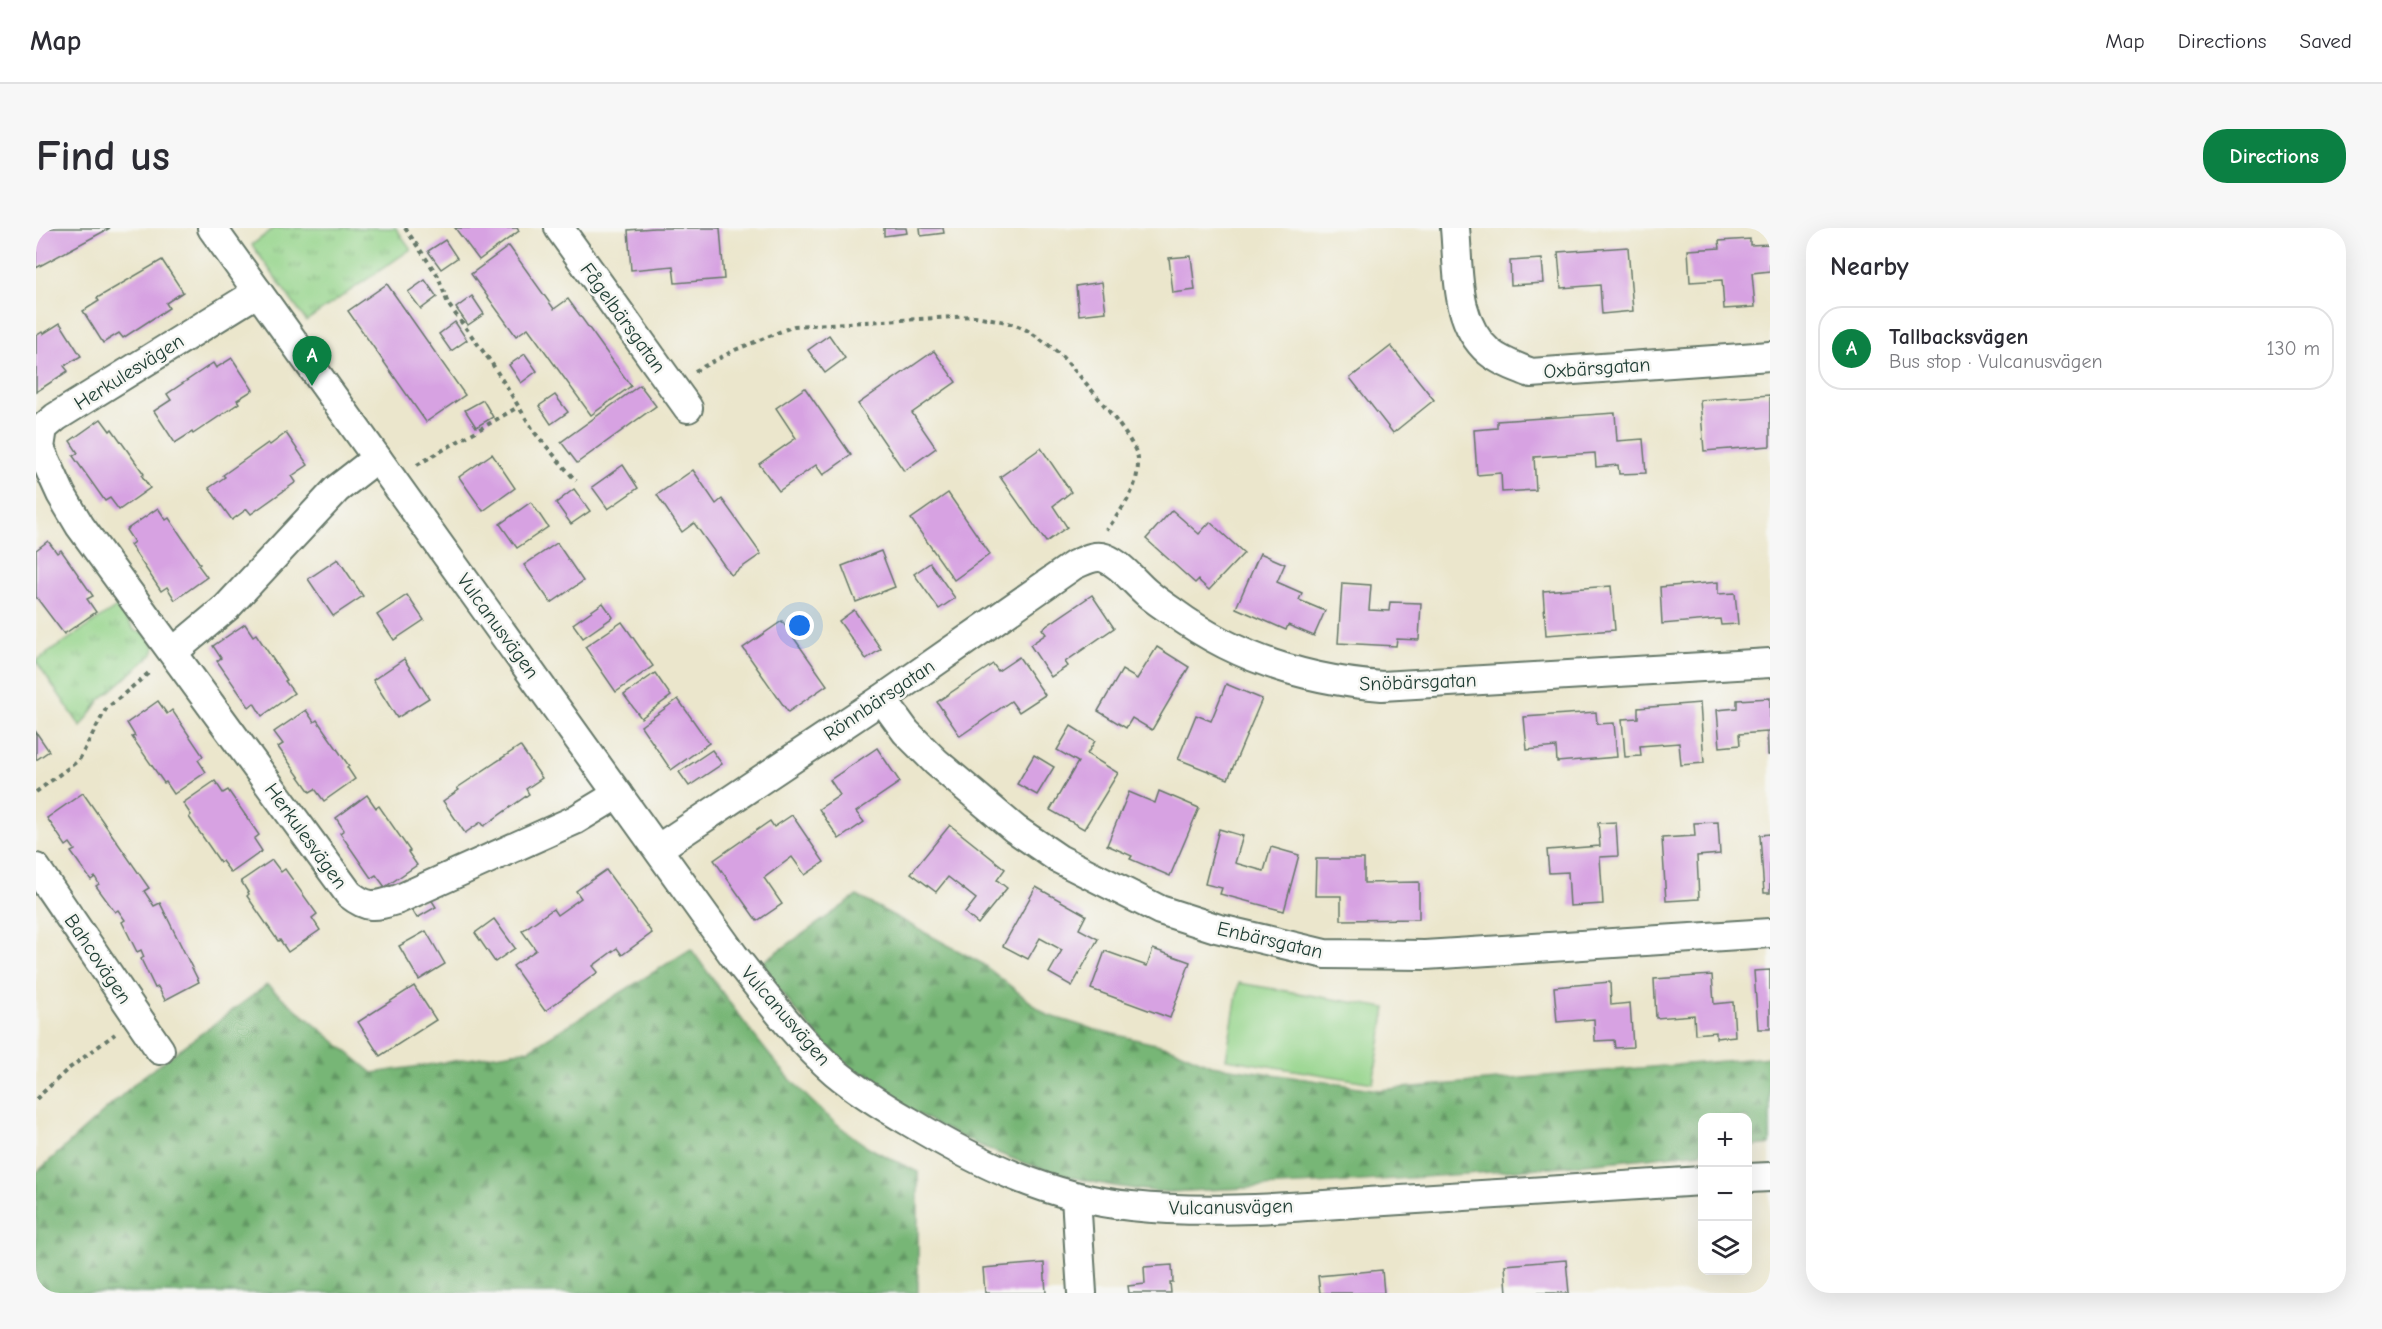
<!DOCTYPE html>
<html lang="en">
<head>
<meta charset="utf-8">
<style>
  body { margin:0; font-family:"Comic Neue",sans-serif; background:#f7f7f7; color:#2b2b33 }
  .controls { position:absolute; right:18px; bottom:18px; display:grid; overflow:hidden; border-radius:12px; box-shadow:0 6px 24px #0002 }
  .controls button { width:54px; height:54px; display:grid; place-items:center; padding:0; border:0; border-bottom:2px solid #e1e1e2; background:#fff; color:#2b2b33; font:30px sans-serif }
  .you { position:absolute; left:764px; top:398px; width:21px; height:21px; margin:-15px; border:4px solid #fff; border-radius:50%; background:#1a73e8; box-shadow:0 0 0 9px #1a73e833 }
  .badge { display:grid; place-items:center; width:39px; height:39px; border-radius:50%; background:#0b8043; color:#fff; font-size:20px; font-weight:700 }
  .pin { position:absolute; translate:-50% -50px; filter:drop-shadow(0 2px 3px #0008) }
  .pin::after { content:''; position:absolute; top:32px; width:21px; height:18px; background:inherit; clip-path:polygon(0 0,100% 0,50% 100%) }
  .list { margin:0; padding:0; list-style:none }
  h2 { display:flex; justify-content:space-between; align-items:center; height:78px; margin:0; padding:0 24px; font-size:26px }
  h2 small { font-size:20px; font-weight:400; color:#7c7c81 }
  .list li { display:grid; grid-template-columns:39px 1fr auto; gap:18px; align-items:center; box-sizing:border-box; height:84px; margin:0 12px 12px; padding:0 12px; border:2px solid #e1e1e2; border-radius:24px }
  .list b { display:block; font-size:22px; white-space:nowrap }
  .list p { margin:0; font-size:20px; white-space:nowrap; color:#7c7c81 }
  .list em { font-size:20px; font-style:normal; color:#7c7c81 }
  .icon { flex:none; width:33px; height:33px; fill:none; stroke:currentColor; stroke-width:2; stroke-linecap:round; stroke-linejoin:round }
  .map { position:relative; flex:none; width:1734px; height:1065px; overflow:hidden; border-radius:24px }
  header { display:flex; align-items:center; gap:36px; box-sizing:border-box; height:84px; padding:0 30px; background:#fff; border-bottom:2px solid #e1e1e2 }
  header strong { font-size:28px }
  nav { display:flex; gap:33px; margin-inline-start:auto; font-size:21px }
  .intro { display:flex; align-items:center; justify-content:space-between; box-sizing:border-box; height:144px; padding:0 36px }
  h1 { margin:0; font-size:42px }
  .button { padding:15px 27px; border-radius:24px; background:#0b8043; color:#fff; font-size:21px; font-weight:700 }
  main { display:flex; gap:36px; padding:0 36px }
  aside { flex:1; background:#fff; border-radius:24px; box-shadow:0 6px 24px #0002 }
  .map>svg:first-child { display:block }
  .grass { fill:url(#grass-tufts); stroke:#5a885f; stroke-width:1.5 }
  .forest { fill:url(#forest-firs); stroke:#4b7a55; stroke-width:1.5 }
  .garden { fill:#94d48a; stroke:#5a885f; stroke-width:1.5 }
  .building { fill:#d7a2e2 }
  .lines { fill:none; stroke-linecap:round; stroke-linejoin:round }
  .street-casing { stroke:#667869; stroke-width:32 }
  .path { stroke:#667869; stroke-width:4; stroke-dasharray:4.5 4.5; stroke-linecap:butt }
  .street { stroke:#fff; stroke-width:28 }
  .labels { text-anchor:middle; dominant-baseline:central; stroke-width:5; stroke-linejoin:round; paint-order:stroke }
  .street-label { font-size:20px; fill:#1f3d34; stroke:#f6f6f2 }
</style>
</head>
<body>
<header>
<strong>Map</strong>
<nav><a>Map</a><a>Directions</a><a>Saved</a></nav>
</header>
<div class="intro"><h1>Find us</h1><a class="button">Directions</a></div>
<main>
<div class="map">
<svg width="1734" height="1065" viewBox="0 0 1734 1065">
  <defs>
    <pattern id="grass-tufts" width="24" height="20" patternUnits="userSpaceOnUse" patternTransform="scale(1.5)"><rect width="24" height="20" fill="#94d48a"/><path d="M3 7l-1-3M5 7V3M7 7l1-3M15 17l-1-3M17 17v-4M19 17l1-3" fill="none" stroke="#78ad72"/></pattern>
    <pattern id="forest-firs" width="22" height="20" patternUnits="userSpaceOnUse" patternTransform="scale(1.5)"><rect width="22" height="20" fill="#77b676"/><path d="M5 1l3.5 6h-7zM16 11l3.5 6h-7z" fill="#619562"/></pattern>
  </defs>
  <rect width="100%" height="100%" fill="#f6f6f2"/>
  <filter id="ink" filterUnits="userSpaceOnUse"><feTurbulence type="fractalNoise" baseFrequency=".0167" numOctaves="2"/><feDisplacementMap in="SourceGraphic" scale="12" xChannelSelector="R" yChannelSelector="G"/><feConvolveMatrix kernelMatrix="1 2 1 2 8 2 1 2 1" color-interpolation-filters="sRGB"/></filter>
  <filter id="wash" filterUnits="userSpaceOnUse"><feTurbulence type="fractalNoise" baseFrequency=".008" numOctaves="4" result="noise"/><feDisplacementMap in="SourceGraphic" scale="24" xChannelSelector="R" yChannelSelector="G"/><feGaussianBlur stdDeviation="1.35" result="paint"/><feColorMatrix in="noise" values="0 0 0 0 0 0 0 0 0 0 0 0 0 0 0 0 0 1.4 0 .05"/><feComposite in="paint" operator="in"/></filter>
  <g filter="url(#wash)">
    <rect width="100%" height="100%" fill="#ebe6cc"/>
    <g class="grass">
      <path d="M238,0H360L375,21L270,93L216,17Z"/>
      <path d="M82,378L99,403L107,404L119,419L117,426L64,472L45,499L0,433Z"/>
    </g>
    <g class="forest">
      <path d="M821,668L945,735L1011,787L1060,802L1136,820L1175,837L1343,862L1734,829V916L1712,919V890H1666V924C1490,944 1312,955 1134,964C1034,959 935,922 851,867C803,836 757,783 724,736Z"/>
      <path d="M655,721C706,792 755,867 829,917C845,927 864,935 882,944V1065H0V945L105,850L231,757L337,845L492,822Z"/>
    </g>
    <path class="garden" d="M1203,755L1350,780L1337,855L1190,831Z"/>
    <g id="blocks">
      <g class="building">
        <path d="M0,0H74L0,40Z"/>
        <path d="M419,0H481L483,3L443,32Z"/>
        <path d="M618,0H684L688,51L639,55L637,38L595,42L592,2Z"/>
        <path d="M848,0H870L871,5L848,8Z"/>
        <path d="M884,0H907L908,5L885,8Z"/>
        <path d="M1714,11V17L1734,16V43L1716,45L1719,79L1688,81L1686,52L1654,54L1652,22L1684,20L1683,13Z"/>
        <path d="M409,12L421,30L405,41L392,23Z"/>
        <path d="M473,18L518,81L532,71L595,158L555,187L492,100L480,108L435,46Z"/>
        <path d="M1592,19L1597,83L1566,86L1564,57L1525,60L1522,24Z"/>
        <path d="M1155,28L1159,62L1137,65L1133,30Z"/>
        <path d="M1506,31L1508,55L1475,57L1474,33Z"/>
        <path d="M126,32L147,64L130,75L133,80L87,110L83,105L67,115L47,83L63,73L61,70Z"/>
        <path d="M389,52L401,69L385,81L372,64Z"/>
        <path d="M1066,54L1070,84L1043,87L1040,58Z"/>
        <path d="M351,56L429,167L390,194L312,83Z"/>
        <path d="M436,68L448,86L432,97L420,80Z"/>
        <path d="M419,94L431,112L415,123L403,106Z"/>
        <path d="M24,95L45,128L28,138L32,143L0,164V108L6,104L7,106Z"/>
        <path d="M793,107L809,130L789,145L772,122Z"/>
        <path d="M1355,118L1398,172L1357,205L1314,150Z"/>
        <path d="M898,123L920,154L876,185L900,220L868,243L822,176Z"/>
        <path d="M489,126L501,143L485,155L473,137Z"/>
        <path d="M196,130L217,162L201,172L203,175L157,206L156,204L139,215L118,183L135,172L131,166L177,135L180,140Z"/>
        <path d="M604,157L620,178L541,235L525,214Z"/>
        <path d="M769,160L815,227L787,247L780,237L743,263L723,236L760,210L740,180Z"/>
        <path d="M519,167L532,184L515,196L503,178Z"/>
        <path d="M1734,167V218L1668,223L1664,172Z"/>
        <path d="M447,172L457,189L440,199L429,182Z"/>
        <path d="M1579,185L1581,213L1607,211L1610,245L1583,246L1582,237L1560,239L1559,225L1498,229L1500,262L1466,264L1465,245L1441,247L1438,202L1461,200V193Z"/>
        <path d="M65,191L74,203L76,201L108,246L106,248L114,260L83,282L74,270L69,273L37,228L42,225L34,213Z"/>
        <path d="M250,205L272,237L256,248L260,254L215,286L211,281L196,292L173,260L189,249L187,247L232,215L234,217Z"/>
        <path d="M1005,220L1035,264L1017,278L1031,299L1010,314L964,249Z"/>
        <path d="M456,226L479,260L447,283L423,249Z"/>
        <path d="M587,237L602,260L572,281L556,259Z"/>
        <path d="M657,242L680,276L686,271L725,326L695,347L658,295L646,304L621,267Z"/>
        <path d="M538,261L554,283L535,296L520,275Z"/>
        <path d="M912,265L954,326L918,352L875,291Z"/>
        <path d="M495,274L512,299L481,320L464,296Z"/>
        <path d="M122,280L130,292L133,290L164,336L162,337L171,349L139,372L131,359L125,363L94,317L98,314L90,302Z"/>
        <path d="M1136,282L1163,306L1174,294L1208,325L1173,362L1162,352L1159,355L1110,311Z"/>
        <path d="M12,313L21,325L25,322L57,368L51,371L60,384L28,406L0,369V322Z"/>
        <path d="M521,315L547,353L515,375L488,337Z"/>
        <path d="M845,323L859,359L820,374L806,338Z"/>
        <path d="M1224,325L1249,336L1241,354L1266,365L1263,372L1289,383L1278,408L1252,397L1250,402L1200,380Z"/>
        <path d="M302,331L327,368L297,388L272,351Z"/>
        <path d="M894,335L919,370L903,381L878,346Z"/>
        <path d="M1682,354V366L1699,365L1702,396L1685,397L1684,391L1626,396L1624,359Z"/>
        <path d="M1306,355L1335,357L1333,382L1353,383L1354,374L1385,375L1383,412L1361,411L1360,418L1302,415Z"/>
        <path d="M1575,358L1579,402L1510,407L1507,363Z"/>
        <path d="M371,367L388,392L358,412L341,387Z"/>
        <path d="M1056,367L1078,400L1029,434L1032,438L1015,449L994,417L1010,406L1006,401Z"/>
        <path d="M567,375L577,389L547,410L537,396Z"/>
        <path d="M818,382L845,421L830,431L803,393Z"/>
        <path d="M746,393L791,457L752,484L707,420Z"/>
        <path d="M586,394L617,438L580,464L549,419Z"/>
        <path d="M209,396L217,408L220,406L251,452L249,453L258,465L226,488L218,475L213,479L181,433L185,430L177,418Z"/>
        <path d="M1121,419L1153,439L1116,502L1096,490L1090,500L1062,483L1086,442L1101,451Z"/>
        <path d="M983,429L1009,467L983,484L975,473L924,508L901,474L957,436L962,443Z"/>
        <path d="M368,431L393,470L361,490L337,452Z"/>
        <path d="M619,445L635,468L605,490L588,467Z"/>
        <path d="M1190,456L1226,471L1192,551L1142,531L1160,487L1175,493Z"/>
        <path d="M1734,470V527H1732L1731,504L1703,506L1704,517L1684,519L1681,482L1701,480V472Z"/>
        <path d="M642,471L673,515L635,542L605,498Z"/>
        <path d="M122,473L131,486L136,482L167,528L162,532L170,544L138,566L130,554L128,555L96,509L99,508L91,495Z"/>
        <path d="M1664,475L1668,535L1645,537L1643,515L1604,518L1605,528L1589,529L1586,491L1602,490V480Z"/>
        <path d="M270,482L278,494L281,492L313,538L311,539L319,551L288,573L279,561L274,564L242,519L247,516L238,504Z"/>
        <path d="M1560,484L1561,496L1578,495L1581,529L1521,534L1520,519L1491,522L1488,489Z"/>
        <path d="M1035,498L1059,513L1051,526L1082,545L1048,601L1014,582L1042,534L1021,522Z"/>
        <path d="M0,504L13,523L0,532Z"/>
        <path d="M484,518L506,550L490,561L493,566L448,598L445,594L429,605L407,573L423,562L421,560Z"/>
        <path d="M841,520L864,554L820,584L828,594L803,611L783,581L804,567L794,552Z"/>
        <path d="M676,522L686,536L653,558L643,544Z"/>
        <path d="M998,527L1018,539L1001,567L981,556Z"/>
        <path d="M179,553L187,565L192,562L223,607L218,611L226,623L195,645L186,633L184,634L153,589L155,587L147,575Z"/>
        <path d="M1123,563L1163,580L1134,648L1094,631L1096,628L1071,617L1093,564L1119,575Z"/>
        <path d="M47,565L113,660L108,663L118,678L124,675L163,754L129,772L122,759L119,760L105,731L108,729L105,722L101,724L86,694L89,692L82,682L79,684L60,658L63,656L59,649L55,652L35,624L39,622L34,615L30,618L11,590Z"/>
        <path d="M331,567L340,580L343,578L374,623L372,624L381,637L349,659L340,647L335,650L304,605L308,602L300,590Z"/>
        <path d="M756,587L788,634L769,647L756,629L728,650L746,676L721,693L678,632L734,593L738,599Z"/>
        <path d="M1580,594L1582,628L1564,629L1567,676L1534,678L1532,644L1513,645L1511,622L1564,618L1562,595Z"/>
        <path d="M1682,594L1684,626L1661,628L1663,671L1630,673L1626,610L1659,608L1658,595Z"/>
        <path d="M914,597L969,641L961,652L971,660L942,696L929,685L940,671L912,649L900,664L875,645Z"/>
        <path d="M1183,601L1207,608L1199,635L1228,643L1235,619L1263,627L1248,683L1184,666L1186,660L1169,656Z"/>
        <path d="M1734,606V665H1728L1724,607Z"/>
        <path d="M1280,631H1328V655L1383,654V691L1305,692V668H1279Z"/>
        <path d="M236,632L245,644L249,641L281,686L276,690L284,702L252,724L244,712L242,713L211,668L213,666L205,653Z"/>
        <path d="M570,642L616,705L586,727L581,720L557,738L562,744L509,783L477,738L500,722L486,703L517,681L521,687L545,670L540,663Z"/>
        <path d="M1000,659L1050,687L1043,701L1062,711L1036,758L1013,745L1026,722L1004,710L992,731L967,718Z"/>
        <path d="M393,668L400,679L381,690L375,680Z"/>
        <path d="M458,691L479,720L459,734L439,705Z"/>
        <path d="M390,703L409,736L383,752L363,718Z"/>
        <path d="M1117,721L1154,734L1134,790L1055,761L1069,723L1111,738Z"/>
        <path d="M1734,742V801H1722L1718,743Z"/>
        <path d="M1676,747L1678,776L1697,774L1699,808L1680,810V804L1659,806L1658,787L1620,790L1618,751Z"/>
        <path d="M1574,754L1575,777L1594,775L1597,819L1579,820L1578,812L1559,813L1558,791L1521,794L1518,759Z"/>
        <path d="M378,758L400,792L344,828L322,794Z"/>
        <path d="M1530,1032L1533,1065H1471L1469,1037Z"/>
        <path d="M1008,1035L1010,1065H949L947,1040Z"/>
        <path d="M1136,1037L1137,1054H1134L1135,1065H1093L1092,1058L1109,1056L1108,1039Z"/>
        <path d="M1346,1042L1348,1065H1284L1282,1048Z"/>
      </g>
    </g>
  </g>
  <g filter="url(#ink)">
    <use href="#blocks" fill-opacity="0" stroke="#667869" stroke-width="1.5"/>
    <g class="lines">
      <g class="street-casing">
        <g id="street">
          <path d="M176,0L698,728C730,768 760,810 799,844C822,863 848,879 874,894C942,935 1014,970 1095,978C1179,987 1264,978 1349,973C1455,966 1561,960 1666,953"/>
          <path d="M523,0L652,180"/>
          <path d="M1419,0C1423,42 1418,93 1453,124C1465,134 1481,139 1495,145L1734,128"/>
          <path d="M222,64L20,189L7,200L4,220L25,266L44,298L313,666C333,682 340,678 363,671L539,592L582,566"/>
          <path d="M137,424L191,379L301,261L341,230"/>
          <path d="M846,471L870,504L900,534L979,601L1023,631L1124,682L1180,700L1289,726L1389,727L1734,705"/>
          <path d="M623,620L846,471L1038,337C1048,333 1058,326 1069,330C1086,337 1097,353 1111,365C1119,372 1128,378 1137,384C1199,430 1270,452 1346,458L1734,435"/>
          <path d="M0,640L124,822"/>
          <path d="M1712,950L1734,949"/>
          <path d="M1040,969L1046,1065"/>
        </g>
      </g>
      <g class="path">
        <path d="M369,0L402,48L412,76L455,134L499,205L540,253"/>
        <path d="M659,143L699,122L758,98L939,88C956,91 977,94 992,103C1007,112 1020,122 1032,135C1046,150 1101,213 1102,231C1103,262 1087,278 1071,302"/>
        <path d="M381,237L482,179"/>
        <path d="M0,564L43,532L70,481L115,443"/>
        <path d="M0,871L31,842L79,806"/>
      </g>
      <use href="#street" class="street"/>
    </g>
  </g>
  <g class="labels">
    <g class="street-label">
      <text transform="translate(587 90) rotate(54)">Fågelbärsgatan</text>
      <text transform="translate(1561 140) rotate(-4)">Oxbärsgatan</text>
      <text transform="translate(93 144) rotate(-32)">Herkulesvägen</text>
      <text transform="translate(462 398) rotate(54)">Vulcanusvägen</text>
      <text transform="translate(1382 454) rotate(-2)">Snöbärsgatan</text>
      <text transform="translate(843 472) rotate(-34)">Rönnbärsgatan</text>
      <text transform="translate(270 608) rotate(54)">Herkulesvägen</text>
      <text transform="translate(1234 712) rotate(13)">Enbärsgatan</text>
      <text transform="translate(62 731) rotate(56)">Bahcovägen</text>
      <text transform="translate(750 788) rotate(49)">Vulcanusvägen</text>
      <text transform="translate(1195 979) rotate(-1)">Vulcanusvägen</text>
    </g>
  </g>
</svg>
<div class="controls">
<button>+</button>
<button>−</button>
<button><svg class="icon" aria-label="layers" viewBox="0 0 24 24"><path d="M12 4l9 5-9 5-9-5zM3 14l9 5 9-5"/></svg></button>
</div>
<div class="you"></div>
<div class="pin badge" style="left:276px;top:158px">A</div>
</div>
<aside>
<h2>Nearby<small></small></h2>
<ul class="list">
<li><span class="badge">A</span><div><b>Tallbacksvägen</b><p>Bus stop · Vulcanusvägen</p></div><em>130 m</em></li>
</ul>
</aside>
</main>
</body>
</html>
